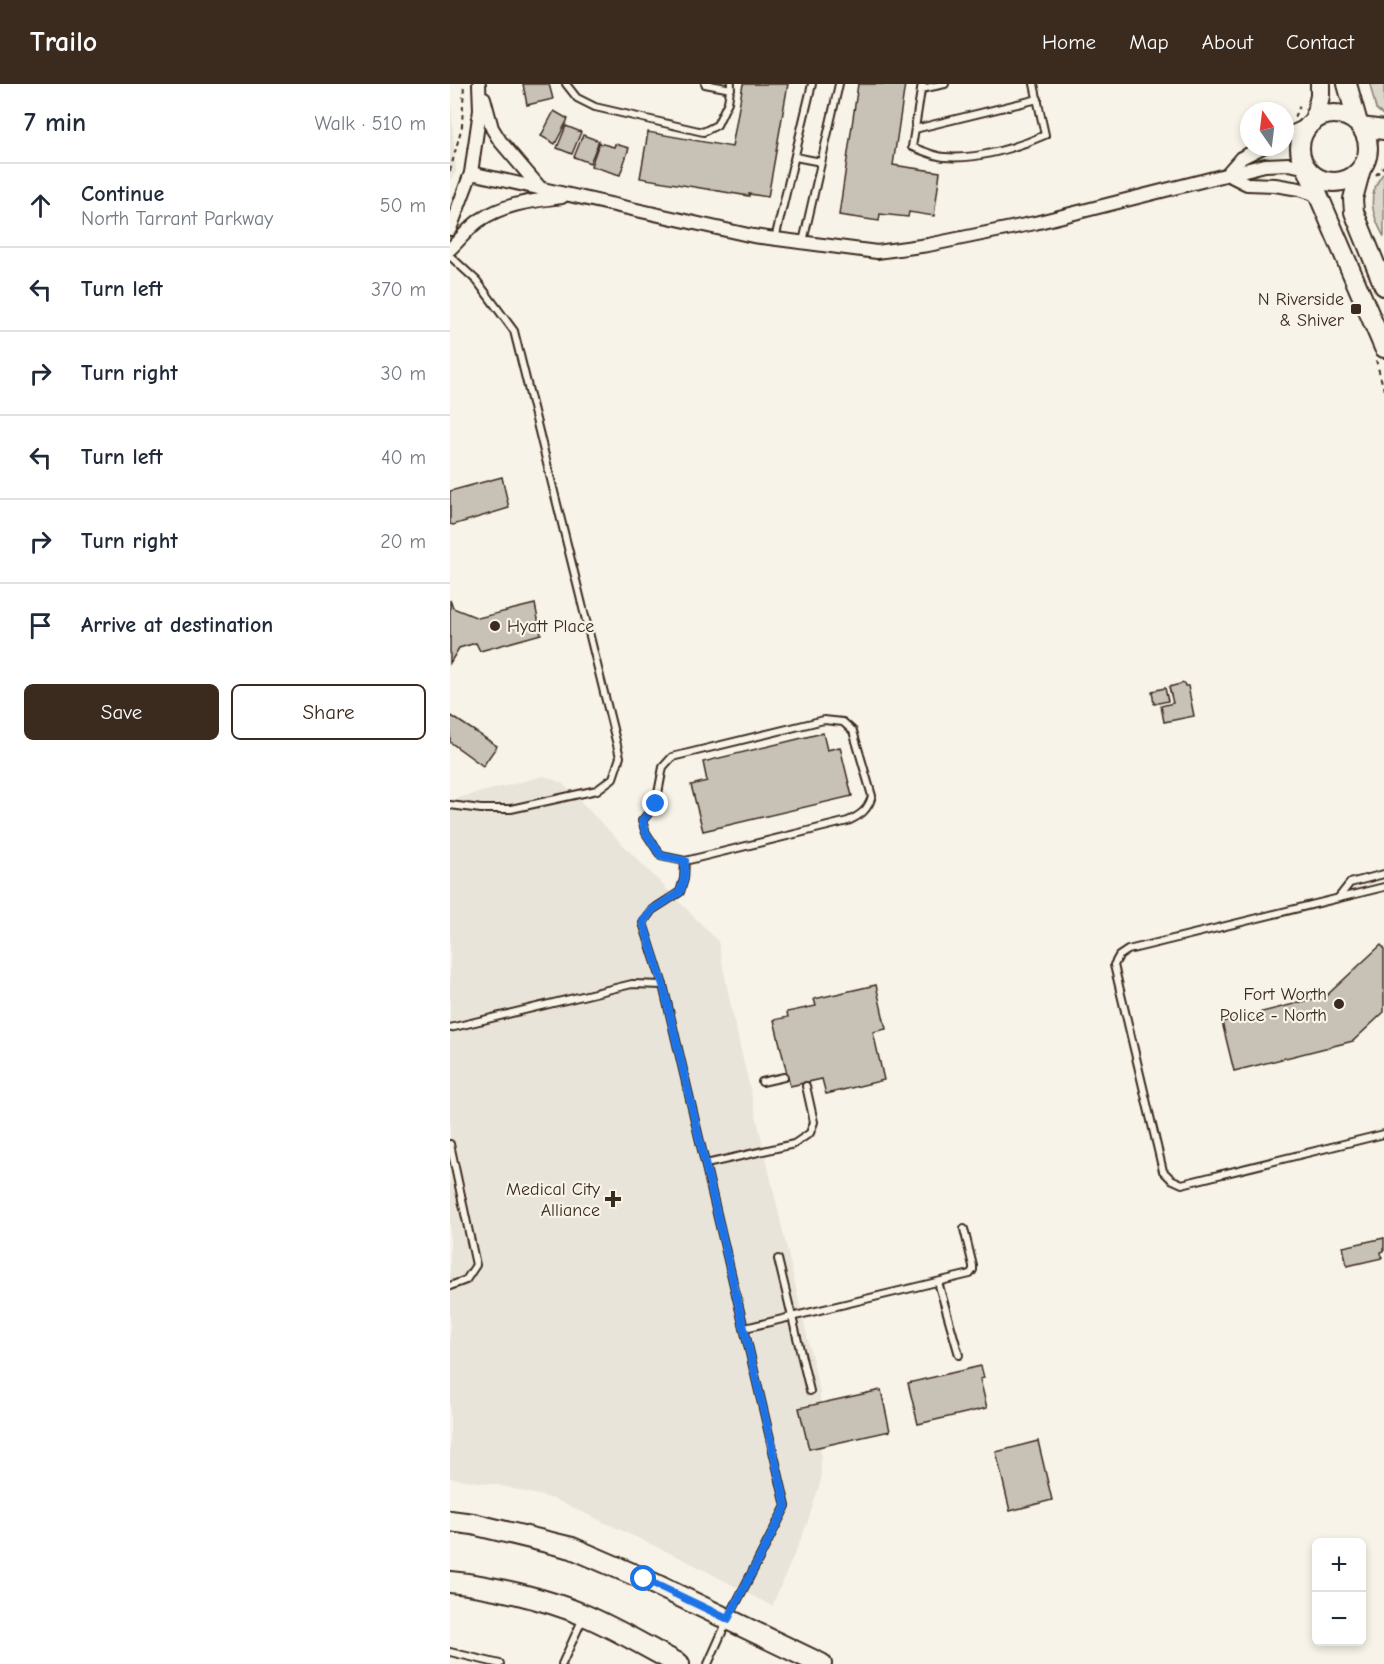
<!DOCTYPE html>
<html lang="en">
<head>
<meta charset="utf-8">
<style>
  body { margin:0; font-family:"Comic Neue",sans-serif; background:#f2f2f3; color:#1f2937 }
  .controls { position:absolute; right:18px; bottom:18px; display:grid; overflow:hidden; border-radius:9px; box-shadow:0 3px 9px #0003 }
  .controls button { width:54px; height:54px; display:grid; place-items:center; padding:0; border:0; border-bottom:2px solid #e0e1e3; background:#fff; color:#1f2937; font:30px sans-serif }
  .compass { position:absolute; left:790px; top:18px; width:54px; height:54px; border-radius:50%; background:#fff; box-shadow:0 3px 9px #0003; rotate:346deg }
  .stop { position:absolute; width:18px; height:18px; margin:-14px; border:4px solid #1a73e8; border-radius:50%; background:#fff }
  .stop.end { background:#1a73e8; border-color:#fff; box-shadow:0 2px 6px #0008 }
  .list { margin:0; padding:0; list-style:none }
  h2 { display:flex; justify-content:space-between; align-items:center; height:78px; margin:0; padding:0 24px; font-size:26px }
  h2 small { font-size:20px; font-weight:400; color:#747a83 }
  .list li { display:grid; grid-template-columns:39px 1fr auto; gap:18px; align-items:center; box-sizing:border-box; height:84px; padding:0 24px; border-top:2px solid #e0e1e3 }
  .list b { display:block; font-size:22px; white-space:nowrap }
  .list p { margin:0; font-size:20px; white-space:nowrap; color:#747a83 }
  .list em { font-size:20px; font-style:normal; color:#747a83 }
  .actions { display:flex; gap:12px; padding:18px 24px }
  .actions a { flex:1; padding:14px 0; border:2px solid #3b2a1e; border-radius:9px; text-align:center; font-size:21px; color:#3b2a1e }
  .actions .main { background:#3b2a1e; color:#fff }
  .icon { flex:none; width:33px; height:33px; fill:none; stroke:currentColor; stroke-width:2; stroke-linecap:round; stroke-linejoin:round }
  .map { position:relative; flex:none; width:934px; height:1580px; overflow:hidden }
  header { display:flex; align-items:center; gap:36px; box-sizing:border-box; height:84px; padding:0 30px; background:#3b2a1e; color:#fff }
  header strong { font-size:28px }
  nav { display:flex; gap:33px; margin-inline-start:auto; font-size:21px }
  main { display:flex }
  aside { flex:1; background:#fff }
  .map>svg:first-child { display:block }
  .built { fill:#e9e4d9 }
  .green { fill:#dbd6cb; stroke:#8b8074; stroke-width:1.5 }
  .building { fill:#c8c1b6; stroke:#3b2a1e; stroke-width:1.5 }
  .lines { fill:none; stroke-linecap:round; stroke-linejoin:round }
  .lane-casing { stroke:#3b2a1e; stroke-width:10 }
  .street-casing { stroke:#3b2a1e; stroke-width:16 }
  .secondary-casing { stroke:#3b2a1e; stroke-width:22 }
  .primary-casing { stroke:#3b2a1e; stroke-width:24 }
  .path { stroke:#3b2a1e; stroke-width:2; stroke-dasharray:4.5 4.5; stroke-linecap:butt }
  .lane { stroke:#f7f3e8; stroke-width:6 }
  .street { stroke:#f7f3e8; stroke-width:12 }
  .secondary { stroke:#f7f3e8; stroke-width:18 }
  .primary { stroke:#f7f3e8; stroke-width:20 }
  .route { stroke:#1a73e8; stroke-width:8 }
  .poi-dot { fill:#3b2a1e; stroke:#f7f3e8; stroke-width:2 }
  .labels { text-anchor:middle; dominant-baseline:central; stroke-width:4.5; stroke-linejoin:round; paint-order:stroke }
  .poi-label { font-size:18px; fill:#3b2a1e; stroke:#f7f3e8; text-anchor:end }
</style>
</head>
<body>
<header>
<strong>Trailo</strong>
<nav><a>Home</a><a>Map</a><a>About</a><a>Contact</a></nav>
</header>
<main>
<aside>
<h2>7 min<small>Walk · 510 m</small></h2>
<ul class="list">
<li><svg class="icon" aria-label="ahead" viewBox="0 0 24 24"><path d="M12 20V5M6 11l6-6 6 6"/></svg><div><b>Continue</b><p>North Tarrant Parkway</p></div><em>50 m</em></li>
<li><svg class="icon" aria-label="left" viewBox="0 0 24 24"><path d="M17 20v-9H6M10 6l-5 5 5 5"/></svg><div><b>Turn left</b></div><em>370 m</em></li>
<li><svg class="icon" aria-label="right" viewBox="0 0 24 24"><path d="M7 20v-9h11M14 6l5 5-5 5"/></svg><div><b>Turn right</b></div><em>30 m</em></li>
<li><svg class="icon" aria-label="left" viewBox="0 0 24 24"><path d="M17 20v-9H6M10 6l-5 5 5 5"/></svg><div><b>Turn left</b></div><em>40 m</em></li>
<li><svg class="icon" aria-label="right" viewBox="0 0 24 24"><path d="M7 20v-9h11M14 6l5 5-5 5"/></svg><div><b>Turn right</b></div><em>20 m</em></li>
<li><svg class="icon" aria-label="arrive" viewBox="0 0 24 24"><path d="M6 21V4h12l-3 4 3 4H6"/></svg><div><b>Arrive at destination</b></div></li>
</ul>
<div class="actions"><a class="main">Save</a><a>Share</a></div>
</aside>
<div class="map">
<svg width="934" height="1580" viewBox="0 0 934 1580">
  <rect width="100%" height="100%" fill="#f7f3e8"/>
  <filter id="ink" filterUnits="userSpaceOnUse"><feTurbulence type="fractalNoise" baseFrequency=".0167" numOctaves="2"/><feDisplacementMap in="SourceGraphic" scale="12" xChannelSelector="R" yChannelSelector="G"/><feConvolveMatrix kernelMatrix="1 2 1 2 8 2 1 2 1" color-interpolation-filters="sRGB"/></filter>
  <g filter="url(#ink)">
    <g class="built">
      <path d="M0,6L6,88L0,96Z"/>
      <path d="M94,692L112,699L268,857L281,923L370,1308L371,1396L356,1443L322,1522L239,1478L104,1415L48,1401L0,1394V716Z"/>
    </g>
    <g class="green">
      <path d="M920,0H934V32L926,25Z"/>
      <path d="M934,88V153C921,129 916,111 934,88Z"/>
    </g>
    <g class="building">
      <path d="M73,0H99L103,15L77,21Z"/>
      <path d="M293,0H338L318,113L299,110V112L190,94L198,48L282,63Z"/>
      <path d="M408,0H455L443,81L490,88L484,132L459,128L458,133L430,130L429,137L389,131Z"/>
      <path d="M104,27L118,35L105,60L91,52Z"/>
      <path d="M116,42L131,48L122,70L107,64Z"/>
      <path d="M133,51L149,57L140,79L124,73Z"/>
      <path d="M149,59L164,63L165,60L179,64L170,91L141,82Z"/>
      <path d="M52,393L59,424L3,441L0,440V407Z"/>
      <path d="M0,516L3,524L28,534L85,520L91,550L30,567L26,559L9,564L0,579Z"/>
      <path d="M734,599L735,602H738L744,632L714,638L711,622L723,619L719,603Z"/>
      <path d="M715,604L718,617L704,620L702,607Z"/>
      <path d="M0,631L47,662L33,682L0,658Z"/>
      <path d="M373,649L377,666L390,663L402,712L253,747L241,701L257,697L253,678Z"/>
      <path d="M931,861L934,864V928L903,957L784,987L772,938L876,912Z"/>
      <path d="M426,901L436,945L423,948L434,996L376,1010L372,995L340,1002L324,936L338,933L337,928L366,922L364,915Z"/>
      <path d="M934,1154V1167L931,1168L932,1174L897,1182L893,1163Z"/>
      <path d="M531,1282L534,1294L530,1295L537,1324L468,1340L458,1299Z"/>
      <path d="M431,1306L440,1347L359,1365L349,1324Z"/>
      <path d="M588,1357L602,1416L560,1427L546,1368Z"/>
    </g>
    <g class="lines">
      <g class="lane-casing">
        <g id="lane">
          <path d="M116,0L127,14L145,23L253,48L267,41L278,18L281,0"/>
          <path d="M255,0L281,5"/>
          <path d="M472,0L462,63C472,66 483,72 494,73C527,76 566,64 595,51L584,0"/>
          <path d="M471,5L495,0"/>
          <path d="M465,45L588,15"/>
          <path d="M345,73L371,78"/>
          <path d="M325,155L362,0"/>
          <path d="M353,158L389,0"/>
          <path d="M0,172L27,197L64,247L170,673L163,694L147,706L61,725H31L0,721"/>
          <path d="M374,636L393,638L403,647L422,712C418,726 411,731 398,737L235,777L211,772L196,749L192,737L206,720L213,683L222,673Z"/>
          <path d="M235,777L234,795L230,808L202,826L193,839L213,901L336,1422L278,1535L258,1580"/>
          <path d="M934,803L678,866L669,872L664,881L713,1087L721,1095L732,1100L934,1050"/>
          <path d="M889,813L900,799L934,790"/>
          <path d="M0,944L182,900L213,901"/>
          <path d="M312,998L334,993"/>
          <path d="M0,1060L26,1181L16,1196L0,1202"/>
          <path d="M256,1080L344,1060L360,1049L364,1038L356,1002"/>
          <path d="M328,1175L360,1307"/>
          <path d="M488,1198L509,1271"/>
          <path d="M295,1244L520,1190L523,1186V1182L514,1145"/>
          <path d="M0,1568L50,1580"/>
          <path d="M112,1580L133,1534"/>
        </g>
      </g>
      <g class="street-casing">
        <g id="street">
          <path d="M34,14L42,44L50,57L91,105"/>
          <path d="M835,52L860,40"/>
          <path d="M21,89L303,152L427,168L478,161L585,139L815,81L839,80L857,84"/>
          <path d="M777,90L797,100L825,101L849,105L870,112"/>
          <path d="M777,90L791,74L813,63"/>
          <path d="M0,145L21,89L30,26L29,0"/>
          <path d="M0,165C10,156 19,143 30,136C56,119 83,117 112,113"/>
        </g>
      </g>
      <g class="secondary-casing">
        <g id="secondary">
          <path d="M897,0L908,39"/>
          <circle cx="884" cy="64" r="34"/>
          <path d="M864,37L870,12V0"/>
          <path d="M911,43L934,46"/>
          <path d="M911,85L903,115L904,128L934,202"/>
          <path d="M858,87L934,264"/>
        </g>
      </g>
      <g class="primary-casing">
        <g id="primary">
          <path d="M0,1437L23,1440L122,1464L194,1495L371,1580"/>
          <path d="M0,1498C42,1502 96,1515 134,1531C167,1545 198,1564 229,1580"/>
        </g>
      </g>
      <g class="path">
        <path d="M844,33L850,22"/>
        <path d="M0,87L12,42L14,0"/>
        <path d="M926,91L934,82"/>
        <path d="M926,276L934,306"/>
      </g>
      <use href="#lane" class="lane"/>
      <use href="#street" class="street"/>
      <use href="#secondary" class="secondary"/>
      <use href="#primary" class="primary"/>
    </g>
  </g>
  <g class="lines" filter="url(#ink)">
    <path class="route" d="M194,1495L278,1535L336,1422L213,901L193,838L202,826L230,808L234,795L235,777L211,772L196,749L192,737L206,720"/>
  </g>
  <g class="poi-dot">
    <rect x="900" y="219" width="12" height="12" rx="3"/>
    <circle cx="45" cy="542" r="6"/>
    <circle cx="889" cy="920" r="6"/>
    <path d="M160 1106h6v6h6v6h-6v6h-6v-6h-6v-6h6z"/>
  </g>
  <g class="labels">
    <g class="poi-label">
      <text x="894" y="215">N Riverside<tspan x="894" dy="21">&amp; Shiver</tspan></text>
      <text x="57" y="542" text-anchor="start">Hyatt Place</text>
      <text x="877" y="910">Fort Worth<tspan x="877" dy="21">Police - North</tspan></text>
      <text x="150" y="1105">Medical City<tspan x="150" dy="21">Alliance</tspan></text>
    </g>
  </g>
</svg>
<div class="controls">
<button>+</button>
<button>−</button>
</div>
<svg class="compass" viewBox="-18 -18 36 36"><path d="M0-13l5 13h-10z" fill="#e53935"/><path d="M0 13l5-13h-10z" fill="#747a83"/></svg>
<div class="stop" style="left:194px;top:1495px"></div>
<div class="stop end" style="left:206px;top:720px"></div>
</div>
</main>
</body>
</html>
